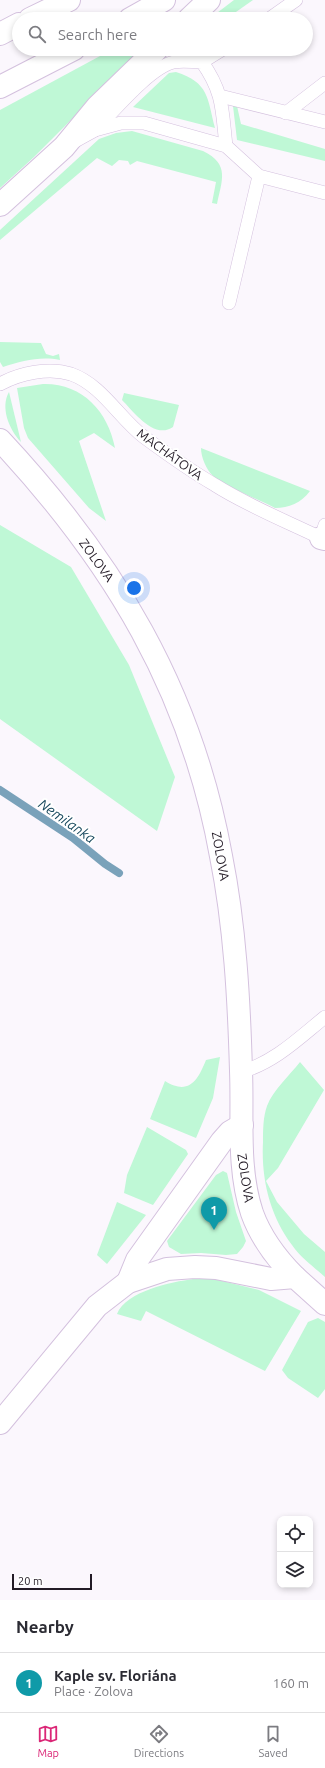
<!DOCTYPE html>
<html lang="en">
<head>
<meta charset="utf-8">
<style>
  body { margin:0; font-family:Ubuntu,sans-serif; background:#f7f7f7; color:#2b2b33 }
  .controls { position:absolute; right:12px; bottom:12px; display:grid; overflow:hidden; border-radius:8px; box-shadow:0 2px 6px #0003 }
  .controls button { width:36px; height:36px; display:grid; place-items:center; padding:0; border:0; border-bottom:1px solid #e1e1e2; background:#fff; color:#2b2b33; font:20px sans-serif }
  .scale { position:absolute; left:12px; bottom:10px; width:80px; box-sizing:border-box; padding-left:4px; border:2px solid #231b26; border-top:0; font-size:11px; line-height:14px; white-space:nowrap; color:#231b26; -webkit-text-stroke:3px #fff; paint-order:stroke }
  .you { position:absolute; left:134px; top:588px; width:14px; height:14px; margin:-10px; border:3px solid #fff; border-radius:50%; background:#1a73e8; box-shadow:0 0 0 6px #1a73e833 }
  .badge { display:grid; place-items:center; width:26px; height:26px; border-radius:50%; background:#db2777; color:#fff; font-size:13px; font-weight:700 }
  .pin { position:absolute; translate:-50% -33px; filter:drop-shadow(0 1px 2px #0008) }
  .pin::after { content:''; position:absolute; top:21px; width:14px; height:12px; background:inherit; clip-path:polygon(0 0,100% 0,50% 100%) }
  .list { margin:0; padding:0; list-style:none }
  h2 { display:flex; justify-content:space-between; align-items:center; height:52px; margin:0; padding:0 16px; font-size:17px }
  h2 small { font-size:13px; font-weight:400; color:#7c7c81 }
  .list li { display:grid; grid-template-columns:26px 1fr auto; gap:12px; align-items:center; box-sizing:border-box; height:60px; padding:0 16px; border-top:1px solid #e1e1e2 }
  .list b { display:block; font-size:15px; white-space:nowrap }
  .list p { margin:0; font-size:13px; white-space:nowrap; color:#7c7c81 }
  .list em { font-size:13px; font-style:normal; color:#7c7c81 }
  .icon { flex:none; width:22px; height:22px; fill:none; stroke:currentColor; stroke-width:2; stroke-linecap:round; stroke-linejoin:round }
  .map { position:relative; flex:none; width:325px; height:1600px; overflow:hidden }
  .search { position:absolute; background:#fff; box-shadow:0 2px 6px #0003; left:12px; right:12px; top:12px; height:44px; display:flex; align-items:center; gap:10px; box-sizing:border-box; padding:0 14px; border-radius:22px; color:#7c7c81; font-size:15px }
  .sheet { height:112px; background:#fff }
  nav { display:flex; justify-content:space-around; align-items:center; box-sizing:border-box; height:56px; border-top:1px solid #e1e1e2; background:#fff; font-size:11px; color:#7c7c81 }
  nav a { display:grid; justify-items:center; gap:2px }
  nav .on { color:#db2777 }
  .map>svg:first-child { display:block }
  .green { fill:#bff8d6 }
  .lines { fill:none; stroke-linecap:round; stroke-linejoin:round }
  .stream { stroke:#7aa2ba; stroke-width:8 }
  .service-casing { stroke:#d4c1de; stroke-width:14 }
  .minor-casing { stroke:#d4c1de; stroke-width:24 }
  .tertiary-casing { stroke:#d4c1de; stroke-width:24 }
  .secondary-casing { stroke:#d4c1de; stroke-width:24 }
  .primary-casing { stroke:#d4c1de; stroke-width:24 }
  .service { stroke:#fff; stroke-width:13 }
  .minor { stroke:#fff; stroke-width:22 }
  .tertiary { stroke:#fff; stroke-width:22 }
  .secondary { stroke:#fff; stroke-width:22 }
  .primary { stroke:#fff; stroke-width:22 }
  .labels { text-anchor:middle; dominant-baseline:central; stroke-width:4; stroke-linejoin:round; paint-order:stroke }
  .street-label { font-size:13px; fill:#231b26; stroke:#fff }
  .water-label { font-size:14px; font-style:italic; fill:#17485d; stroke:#fff }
</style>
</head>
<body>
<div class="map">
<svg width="325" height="1600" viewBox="0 0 325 1600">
  <rect width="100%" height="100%" fill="#fbf7fd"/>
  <g class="green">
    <path d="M234,0H253L226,19H209Z"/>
    <path d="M113,49H142L34,157L0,188V110Z"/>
    <path d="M176,72C209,83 207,97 215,128L133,107L169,73Z"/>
    <path d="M235,105L237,106L241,124L325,149V161L237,140L233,106Z"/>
    <path d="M132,131L203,151C230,164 222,180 217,204L212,203L216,182L137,161L130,165L128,161L119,160L112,166L97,158L0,240V230L99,139L116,133Z"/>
    <path d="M0,342L41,343L46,354L53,356L59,354L60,360C40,356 22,361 3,367L0,362Z"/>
    <path d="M43,384C82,383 108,411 115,448L94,433L79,441L106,521L89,508L28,438L24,428L17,388Z"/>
    <path d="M9,392L21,442C9,430 0,407 9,392Z"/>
    <path d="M124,393L179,405L173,427C154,440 134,412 122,400Z"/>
    <path d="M201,448L310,491C301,503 289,508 275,508C260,500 224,486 213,476C206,469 201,457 201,448Z"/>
    <path d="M0,525L71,567L129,665L175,777L157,831L0,719Z"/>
    <path d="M220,1057L213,1098L196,1138L150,1119L165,1081C189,1096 198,1080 206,1060Z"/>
    <path d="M300,1062L324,1090L278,1168L266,1181L277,1202L304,1234L325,1252V1277C314,1267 301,1258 292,1245C270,1216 261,1179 263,1142C263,1131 263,1117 267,1106C273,1090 290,1075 300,1062Z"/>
    <path d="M147,1127L186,1150L188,1154L153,1205L124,1193L127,1175Z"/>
    <path d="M223,1171L227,1173L236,1212L246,1241L243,1247L237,1254L226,1255L201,1253L181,1254L169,1247L167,1241L216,1175Z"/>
    <path d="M117,1202L146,1215L107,1264L97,1255Z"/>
    <path d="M193,1279H214L259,1290L301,1311L265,1371L146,1311L141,1321L117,1314C126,1291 172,1282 193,1279Z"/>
    <path d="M318,1318L325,1322V1389L318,1398L288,1378L282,1370L308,1322Z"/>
  </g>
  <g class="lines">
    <path class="stream" d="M0,790L73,838L105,864L119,873"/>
    <g class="service-casing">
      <g id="service">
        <path d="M269,19L296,0"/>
        <path d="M202,62L223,49"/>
        <path d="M220,96L325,122"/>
        <path d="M286,113L325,83"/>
        <path d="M95,130C113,112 150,67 174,62C183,60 193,62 202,62C224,93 222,111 226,146"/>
        <path d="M75,141L95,130L121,123H144L226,146L259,176L325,193"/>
        <path d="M229,303L259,176"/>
        <path d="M0,384C20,373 49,367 71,374C102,385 119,418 144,437C167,454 191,471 215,485C248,506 286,521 321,538L325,525"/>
        <path d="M241,1072C275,1062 299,1038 325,1017"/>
      </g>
    </g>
    <g class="minor-casing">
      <path id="minor" d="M321,538L325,539"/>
    </g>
    <g class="tertiary-casing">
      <g id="tertiary">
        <path d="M0,440C114,562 191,690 221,856C235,926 239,1000 241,1071C243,1118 237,1168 252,1213C261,1238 276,1258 295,1277"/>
        <path d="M128,1282L137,1260L222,1141L230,1132L242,1125"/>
      </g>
    </g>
    <g class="secondary-casing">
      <path id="secondary" d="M0,1423L97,1306L128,1282L167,1269L195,1267L216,1268L271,1279L295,1277L325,1304"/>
    </g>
    <g class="primary-casing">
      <g id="primary">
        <path d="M30,19L69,0"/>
        <path d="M130,19L164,0"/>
        <path d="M189,19L209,0"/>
        <path d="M0,34L19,24"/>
        <path d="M0,87L74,49"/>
        <path d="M0,205L64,147L97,107L157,49"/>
      </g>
    </g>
    <use href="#service" class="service"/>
    <use href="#minor" class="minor"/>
    <use href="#tertiary" class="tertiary"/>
    <use href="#secondary" class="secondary"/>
    <use href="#primary" class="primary"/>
  </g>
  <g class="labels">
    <g class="street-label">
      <text transform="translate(170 454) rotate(36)">MACHÁTOVA</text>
      <text transform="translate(97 560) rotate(54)">ZOLOVA</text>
      <text transform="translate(221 856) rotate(80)">ZOLOVA</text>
      <text transform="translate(246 1178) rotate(81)">ZOLOVA</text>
    </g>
    <g class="water-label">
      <text transform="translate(67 821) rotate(35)">Nemilanka</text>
    </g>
  </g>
</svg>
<div class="controls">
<button><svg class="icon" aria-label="locate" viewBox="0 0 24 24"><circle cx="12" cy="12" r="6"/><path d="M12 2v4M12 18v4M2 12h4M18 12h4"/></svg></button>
<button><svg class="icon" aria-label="layers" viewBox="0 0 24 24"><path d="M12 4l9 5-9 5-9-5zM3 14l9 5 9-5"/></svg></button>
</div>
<div class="scale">20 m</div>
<div class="you"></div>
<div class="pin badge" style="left:214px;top:1230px;background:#0f9aa8">1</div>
<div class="search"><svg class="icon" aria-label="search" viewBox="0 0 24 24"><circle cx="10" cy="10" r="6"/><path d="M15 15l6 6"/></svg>Search here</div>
</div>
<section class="sheet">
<h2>Nearby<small></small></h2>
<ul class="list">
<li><span class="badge" style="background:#0f9aa8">1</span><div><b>Kaple sv. Floriána</b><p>Place · Zolova</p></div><em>160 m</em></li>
</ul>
</section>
<nav>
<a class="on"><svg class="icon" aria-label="map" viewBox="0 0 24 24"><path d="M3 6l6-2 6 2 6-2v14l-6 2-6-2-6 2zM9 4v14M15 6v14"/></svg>Map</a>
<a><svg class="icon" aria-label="directions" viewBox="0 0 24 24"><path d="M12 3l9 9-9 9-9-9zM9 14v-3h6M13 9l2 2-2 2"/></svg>Directions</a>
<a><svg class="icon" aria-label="saved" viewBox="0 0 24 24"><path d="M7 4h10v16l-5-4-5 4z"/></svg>Saved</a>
</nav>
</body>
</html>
